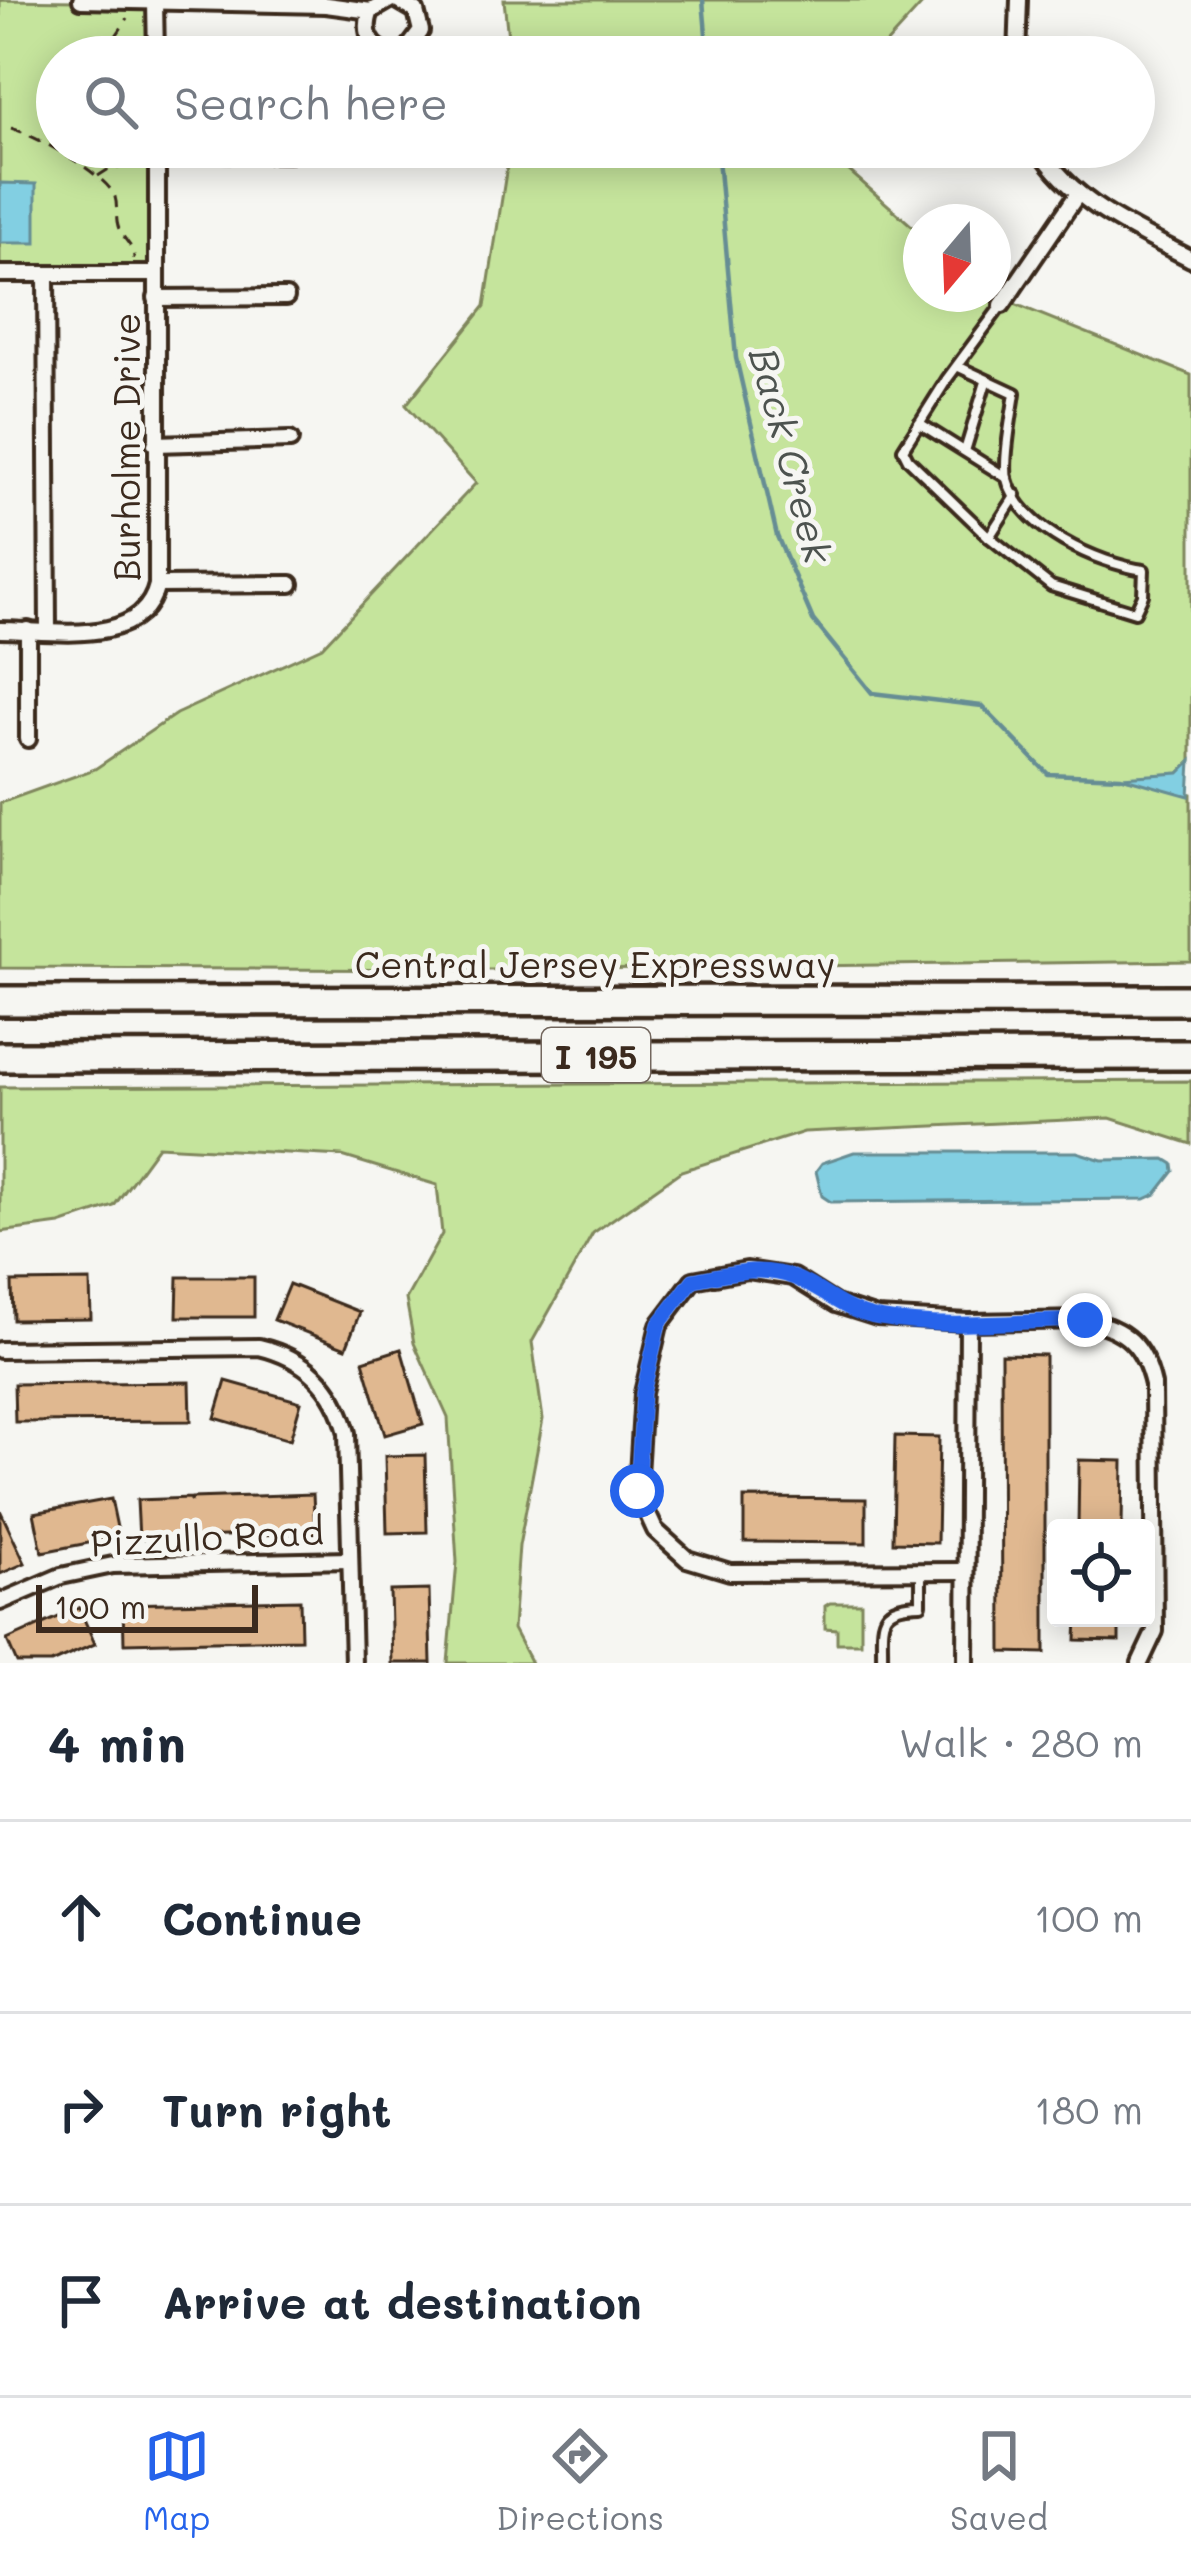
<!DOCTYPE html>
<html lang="en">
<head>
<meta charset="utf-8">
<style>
  body { margin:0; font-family:Mali,sans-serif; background:#f6f6f7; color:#1f2937 }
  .controls { position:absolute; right:36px; bottom:36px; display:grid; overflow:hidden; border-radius:12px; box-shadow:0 6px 30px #0003 }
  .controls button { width:108px; height:108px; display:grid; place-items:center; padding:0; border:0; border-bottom:3px solid #e0e1e3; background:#fff; color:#1f2937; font:60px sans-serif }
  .compass { position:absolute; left:903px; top:204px; width:108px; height:108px; border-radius:50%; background:#fff; box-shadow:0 6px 30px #0003; rotate:199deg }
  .scale { position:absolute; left:36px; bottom:30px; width:222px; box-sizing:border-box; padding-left:12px; border:6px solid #3b2a1e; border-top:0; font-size:33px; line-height:42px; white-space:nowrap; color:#3b2a1e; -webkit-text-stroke:9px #f6f6f2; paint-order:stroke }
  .stop { position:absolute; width:36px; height:36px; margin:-27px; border:9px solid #2563eb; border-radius:50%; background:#fff }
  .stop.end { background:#2563eb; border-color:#fff; box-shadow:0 3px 12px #0008 }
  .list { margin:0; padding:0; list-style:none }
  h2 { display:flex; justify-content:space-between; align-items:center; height:156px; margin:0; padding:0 48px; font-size:51px }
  h2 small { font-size:39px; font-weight:400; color:#747a83 }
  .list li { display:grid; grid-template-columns:78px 1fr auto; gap:36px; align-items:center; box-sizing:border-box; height:192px; padding:0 48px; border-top:3px solid #e0e1e3 }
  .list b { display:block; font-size:45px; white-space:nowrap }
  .list em { font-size:39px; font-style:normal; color:#747a83 }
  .icon { flex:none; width:66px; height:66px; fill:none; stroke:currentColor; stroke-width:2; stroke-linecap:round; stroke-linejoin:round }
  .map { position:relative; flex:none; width:1191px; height:1663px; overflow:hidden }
  .search { position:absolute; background:#fff; box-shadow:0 6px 30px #0003; left:36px; right:36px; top:36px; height:132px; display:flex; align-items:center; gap:30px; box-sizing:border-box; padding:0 42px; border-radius:66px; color:#747a83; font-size:45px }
  .sheet { height:732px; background:#fff }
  nav { display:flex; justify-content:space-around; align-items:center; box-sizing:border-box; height:168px; border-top:3px solid #e0e1e3; background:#fff; font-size:33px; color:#747a83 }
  nav a { display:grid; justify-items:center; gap:6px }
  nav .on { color:#2563eb }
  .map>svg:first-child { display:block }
  .green { fill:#c5e49c; stroke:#80875d; stroke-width:3 }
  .water { fill:#82cfe2; stroke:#668d94; stroke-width:3 }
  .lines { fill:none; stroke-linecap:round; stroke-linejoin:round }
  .stream { stroke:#668d94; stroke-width:4.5 }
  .building { fill:#e0b890; stroke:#3b2a1e; stroke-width:3 }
  .lane-casing { stroke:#3b2a1e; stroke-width:16 }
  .street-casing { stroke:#3b2a1e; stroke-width:22 }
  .highway-casing { stroke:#3b2a1e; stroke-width:36 }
  .path { stroke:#3b2a1e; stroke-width:3; stroke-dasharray:12 9; stroke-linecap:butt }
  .lane { stroke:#f6f6f2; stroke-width:8 }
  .street { stroke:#f6f6f2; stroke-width:14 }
  .highway { stroke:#f6f6f2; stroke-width:27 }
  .route { stroke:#2563eb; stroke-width:15 }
  .labels { text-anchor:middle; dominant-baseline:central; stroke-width:10; stroke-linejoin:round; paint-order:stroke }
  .shield { fill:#f6f6f2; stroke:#73675e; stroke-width:3 }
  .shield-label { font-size:33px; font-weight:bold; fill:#3b2a1e }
  .street-label { font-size:36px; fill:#3b2a1e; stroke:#f6f6f2 }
  .water-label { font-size:39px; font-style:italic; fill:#4d534f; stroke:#f6f6f2 }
</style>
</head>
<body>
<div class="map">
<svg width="1191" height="1663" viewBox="0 0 1191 1663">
  <rect width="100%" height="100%" fill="#f6f6f2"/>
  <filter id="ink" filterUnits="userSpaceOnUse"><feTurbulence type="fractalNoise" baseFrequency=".00833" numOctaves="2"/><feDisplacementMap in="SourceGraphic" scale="24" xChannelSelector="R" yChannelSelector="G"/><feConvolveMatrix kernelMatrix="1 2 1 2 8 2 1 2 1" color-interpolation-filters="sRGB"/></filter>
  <g filter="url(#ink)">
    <g class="green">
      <path d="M0,0L155,2V57H57V147H156V274H0Z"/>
      <path d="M504,0H926L874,57H510Z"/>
      <path d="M510,147H822L921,234V294H990L1191,375V761L1179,773L1125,778L1191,794V961L499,970L0,968V803L95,769L176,714L322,647L476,483L406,405L485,306Z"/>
      <path d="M1191,1081V1144L1110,1118L804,1132L681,1171L593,1233L532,1342L543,1419L519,1546L513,1629L531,1663H448L457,1562L448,1418L414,1343L406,1299L442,1234L437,1185L342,1156L158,1146L114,1206L60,1224L0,1232V1087Z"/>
      <path d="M830,1603H861V1643H837V1629L825,1628V1606Z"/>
    </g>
    <g class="water">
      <path d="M0,183L36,184V243H0Z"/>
      <path d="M1191,761L1189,796L1121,777L1179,773Z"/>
      <path d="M854,1152H1077L1102,1160L1165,1159L1173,1164L1174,1171L1156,1194L1145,1199L831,1202L822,1196L816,1171L822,1163Z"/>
    </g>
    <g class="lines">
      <g class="stream">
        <path d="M703,0L708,57"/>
        <path d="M717,147L736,358L777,536L813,620L872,693L982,706L1048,774L1121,777"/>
      </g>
    </g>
    <g class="building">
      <path d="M178,1277H254V1317H177Z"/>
      <path d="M90,1281L91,1319L13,1320L12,1282Z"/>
      <path d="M289,1284L360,1312L346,1348L274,1320Z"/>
      <path d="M401,1349L423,1424L385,1435L363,1361Z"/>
      <path d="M1001,1354L1045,1355V1653L1002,1652Z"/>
      <path d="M226,1381L301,1402L290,1440L215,1418Z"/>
      <path d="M190,1382L191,1421L15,1422L14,1384Z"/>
      <path d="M895,1436L939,1437L937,1543L893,1542Z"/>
      <path d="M425,1455L427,1532L387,1533L385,1456Z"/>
      <path d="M1079,1460L1123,1461L1122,1528H1078Z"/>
      <path d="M313,1494L315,1533L139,1539L137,1500L191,1498V1502L192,1498Z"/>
      <path d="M744,1498L866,1499V1543L744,1542Z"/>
      <path d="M111,1499L119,1537L42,1552L34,1513Z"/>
      <path d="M0,1510L25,1563L0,1574Z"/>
      <path d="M429,1590L431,1663H392L390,1591Z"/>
      <path d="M300,1600L301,1639L124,1643L123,1604Z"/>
      <path d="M79,1608L95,1644L51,1663H17L7,1640Z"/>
      <path d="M1077,1618H1119V1641L1076,1640Z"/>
    </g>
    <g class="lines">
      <g class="lane-casing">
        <g id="lane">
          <path d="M957,366L1015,393C1012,414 1003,460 1007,479C1020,529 1099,564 1144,570L1143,595L1135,612L1051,586L989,537L908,459L903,449L947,379L1001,306"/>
          <path d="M919,423L1007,478"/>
          <path d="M965,451L986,382"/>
          <path d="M989,537L1016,495"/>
          <path d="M882,1662C883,1623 874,1605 921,1604V1573"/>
        </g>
      </g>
      <g class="street-casing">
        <g id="street">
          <path d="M81,0L326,5L371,11"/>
          <path d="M390,0L371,11C360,39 379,58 406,51L421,31L416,11L397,0"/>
          <path d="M155,2L156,57"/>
          <path d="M1017,57L1019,0"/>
          <path d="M1038,147C1075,205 1132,228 1191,259"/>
          <path d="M157,152L289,154"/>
          <path d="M0,274H156"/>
          <path d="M46,274L48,630"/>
          <path d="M156,298L286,297"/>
          <path d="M1002,305L1077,195"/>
          <path d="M155,444L290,440"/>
          <path d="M157,585L291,584"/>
          <path d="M0,630C51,630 142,649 157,585V147"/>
          <path d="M28,739V630"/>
          <path d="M0,1350L259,1347C306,1358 335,1386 347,1433L353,1663"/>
          <path d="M965,1571L730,1572L687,1559L655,1530L637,1491L643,1393L659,1325L693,1280L747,1270L793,1277L836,1304L877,1317L968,1322"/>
          <path d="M0,1602L61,1576L113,1565L350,1560"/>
          <path d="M966,1663L968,1322L1085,1320C1126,1328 1144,1346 1153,1385L1155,1631L1140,1663"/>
        </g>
      </g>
      <g class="highway-casing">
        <g id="highway">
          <path d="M0,1001L1191,1000"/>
          <path d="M0,1057L1191,1055"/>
        </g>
      </g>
      <g class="path">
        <path d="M80,57L107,49L128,18"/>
        <path d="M11,128C34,135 108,175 115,197C118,206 115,216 118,226C122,240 134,244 134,259"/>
        <path d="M98,176L109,169L139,165"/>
      </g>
      <use href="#lane" class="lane"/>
      <use href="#street" class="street"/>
      <use href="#highway" class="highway"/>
    </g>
  </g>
  <g class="lines" filter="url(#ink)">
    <path class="route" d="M637,1491L643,1393L659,1324L693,1280C726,1274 762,1264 795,1278C826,1291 842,1311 879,1318C945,1330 1018,1321 1085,1320"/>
  </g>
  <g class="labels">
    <rect class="shield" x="542" y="1028" width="108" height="54" rx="9"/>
    <g class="shield-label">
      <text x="596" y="1055">I 195</text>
    </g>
    <g class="street-label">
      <text transform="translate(125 447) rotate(-90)">Burholme Drive</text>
      <text x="595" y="963">Central Jersey Expressway</text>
      <text transform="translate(207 1536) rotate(-3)">Pizzullo Road</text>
    </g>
    <g class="water-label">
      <text transform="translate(792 455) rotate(75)">Back Creek</text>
    </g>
  </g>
</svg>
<div class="controls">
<button><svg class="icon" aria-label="locate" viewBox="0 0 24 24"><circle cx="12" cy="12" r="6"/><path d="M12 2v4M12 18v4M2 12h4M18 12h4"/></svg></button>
</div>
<svg class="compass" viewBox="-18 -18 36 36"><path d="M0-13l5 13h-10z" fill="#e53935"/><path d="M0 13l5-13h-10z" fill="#747a83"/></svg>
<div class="scale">100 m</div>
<div class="stop" style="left:637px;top:1491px"></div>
<div class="stop end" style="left:1085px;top:1320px"></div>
<div class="search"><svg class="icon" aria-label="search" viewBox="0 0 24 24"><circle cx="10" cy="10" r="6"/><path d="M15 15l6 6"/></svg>Search here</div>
</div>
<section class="sheet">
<h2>4 min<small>Walk · 280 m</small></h2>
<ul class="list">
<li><svg class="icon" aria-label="ahead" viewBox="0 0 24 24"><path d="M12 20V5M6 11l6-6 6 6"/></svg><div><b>Continue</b></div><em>100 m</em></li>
<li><svg class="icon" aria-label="right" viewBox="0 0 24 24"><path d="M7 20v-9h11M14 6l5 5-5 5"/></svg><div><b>Turn right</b></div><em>180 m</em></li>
<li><svg class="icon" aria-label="arrive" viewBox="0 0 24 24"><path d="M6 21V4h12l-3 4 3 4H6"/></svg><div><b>Arrive at destination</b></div></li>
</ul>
</section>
<nav>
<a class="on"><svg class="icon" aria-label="map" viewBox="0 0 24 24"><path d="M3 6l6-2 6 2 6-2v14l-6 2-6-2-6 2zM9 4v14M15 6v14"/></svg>Map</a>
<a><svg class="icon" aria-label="directions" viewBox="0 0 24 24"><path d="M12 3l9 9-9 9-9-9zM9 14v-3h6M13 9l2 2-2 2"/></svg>Directions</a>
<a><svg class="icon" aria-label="saved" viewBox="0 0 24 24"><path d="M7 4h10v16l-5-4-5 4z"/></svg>Saved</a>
</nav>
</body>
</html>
